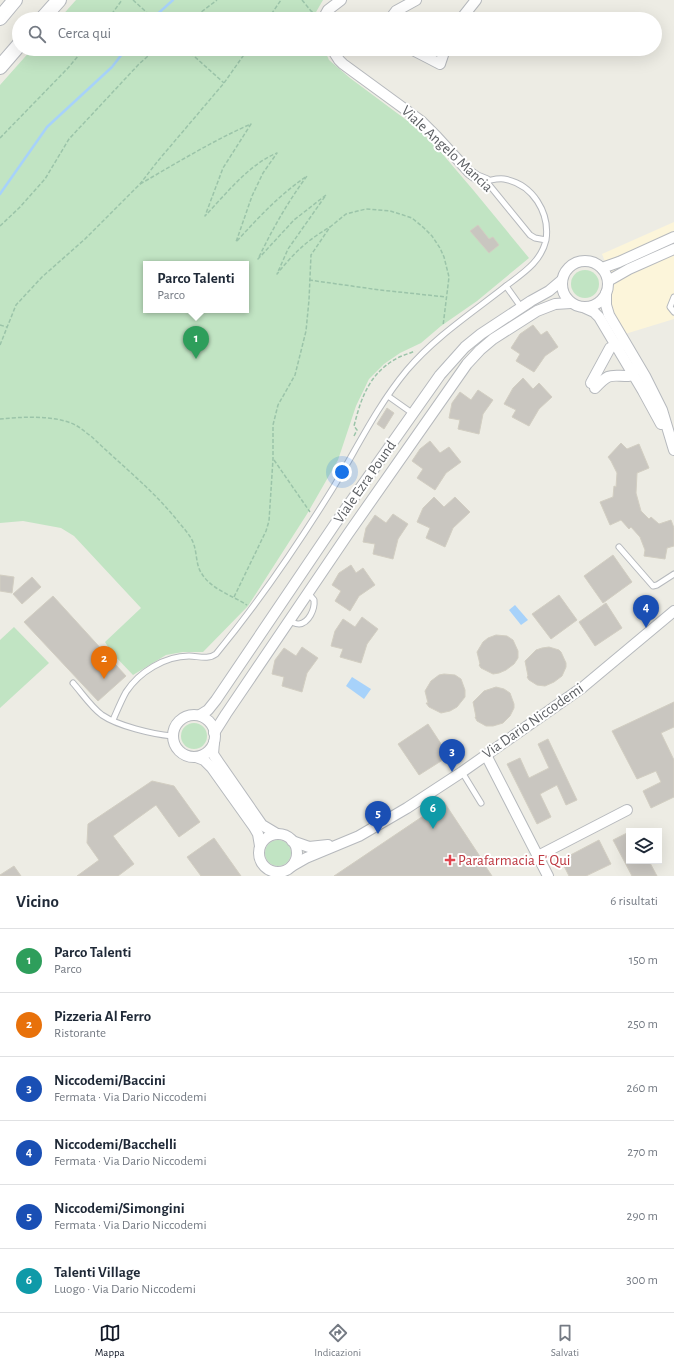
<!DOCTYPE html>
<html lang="it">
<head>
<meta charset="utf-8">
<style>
  body { margin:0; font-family:"Alegreya Sans",sans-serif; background:#f6f6f7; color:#1f2937 }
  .controls { position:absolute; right:12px; bottom:12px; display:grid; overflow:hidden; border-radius:0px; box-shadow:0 4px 16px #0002 }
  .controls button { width:36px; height:36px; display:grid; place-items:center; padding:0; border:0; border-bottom:1px solid #e0e1e3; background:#fff; color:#1f2937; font:20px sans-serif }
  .you { position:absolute; left:342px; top:472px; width:14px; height:14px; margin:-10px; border:3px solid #fff; border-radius:50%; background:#1a73e8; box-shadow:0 0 0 6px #1a73e833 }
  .badge { display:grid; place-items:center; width:26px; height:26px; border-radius:50%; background:#111827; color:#fff; font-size:13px; font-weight:700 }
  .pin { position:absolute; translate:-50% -33px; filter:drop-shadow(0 1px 2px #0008) }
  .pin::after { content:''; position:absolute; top:21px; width:14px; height:12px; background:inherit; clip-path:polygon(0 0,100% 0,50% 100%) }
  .popup { position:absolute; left:143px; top:261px; width:106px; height:52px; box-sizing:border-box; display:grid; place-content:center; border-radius:0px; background:#fff; filter:drop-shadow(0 1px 3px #0005); font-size:13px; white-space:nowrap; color:#747a83 }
  .popup b { font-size:15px; color:#1f2937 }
  .popup::after { content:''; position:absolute; left:50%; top:100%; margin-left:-8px; border:8px solid transparent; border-top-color:#fff }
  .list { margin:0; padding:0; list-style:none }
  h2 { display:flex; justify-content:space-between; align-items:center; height:52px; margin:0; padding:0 16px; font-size:17px }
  h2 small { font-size:13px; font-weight:400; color:#747a83 }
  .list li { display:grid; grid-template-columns:26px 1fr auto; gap:12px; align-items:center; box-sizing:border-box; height:64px; padding:0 16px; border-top:1px solid #e0e1e3 }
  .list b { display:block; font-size:15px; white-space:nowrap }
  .list p { margin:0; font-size:13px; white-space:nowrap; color:#747a83 }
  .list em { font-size:13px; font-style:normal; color:#747a83 }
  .icon { flex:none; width:22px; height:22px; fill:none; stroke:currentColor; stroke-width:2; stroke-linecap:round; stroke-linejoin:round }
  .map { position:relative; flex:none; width:674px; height:876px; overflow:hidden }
  .search { position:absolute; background:#fff; box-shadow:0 4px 16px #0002; left:12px; right:12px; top:12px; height:44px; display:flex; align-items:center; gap:10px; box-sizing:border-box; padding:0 14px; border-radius:22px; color:#747a83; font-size:15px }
  .sheet { height:436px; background:#fff }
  nav { display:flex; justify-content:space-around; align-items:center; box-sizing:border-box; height:56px; border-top:1px solid #e0e1e3; background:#fff; font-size:11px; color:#747a83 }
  nav a { display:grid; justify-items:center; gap:2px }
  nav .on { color:#111827 }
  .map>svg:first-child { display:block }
  .commercial { fill:#fcf5da }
  .green { fill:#c1e4c3; fill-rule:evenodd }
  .water { fill:#a7d2fa }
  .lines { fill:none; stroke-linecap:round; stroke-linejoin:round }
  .stream { stroke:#a7d2fa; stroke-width:2.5 }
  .building { fill:#c9c6c0; stroke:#d2cec2 }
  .lane-casing { stroke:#b6b9bd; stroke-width:7 }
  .street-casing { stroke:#b6b9bd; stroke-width:12 }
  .secondary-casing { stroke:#b5b8bd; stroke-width:16 }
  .path { stroke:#9bc4a9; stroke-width:1.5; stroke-dasharray:4 2; stroke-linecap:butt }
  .lane { stroke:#fff; stroke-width:5 }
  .street { stroke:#fff; stroke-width:10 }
  .secondary { stroke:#fff; stroke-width:14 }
  .health-dot { fill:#e0444e; stroke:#fff; stroke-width:1.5 }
  .labels { text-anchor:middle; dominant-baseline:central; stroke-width:4; stroke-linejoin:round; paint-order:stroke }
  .street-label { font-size:15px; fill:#5c5f63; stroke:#fff }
  .health-label { font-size:15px; fill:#be3a42; stroke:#fff; text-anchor:start }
</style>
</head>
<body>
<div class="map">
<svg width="674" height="876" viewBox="0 0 674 876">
  <rect width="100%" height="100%" fill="#edece4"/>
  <path class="commercial" d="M674,222V319L625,334L616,321L609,302L614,285L602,254Z"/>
  <g class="green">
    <path d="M76,0H323L312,19H59Z"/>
    <path d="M32,49H324L329,60L350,78L409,122L434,144L474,191L529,258L477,301L441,326L421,343L400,353L384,364L369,379L356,406L338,460L307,514L248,606L203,652H183L166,655L133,675L112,653L105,642L141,608L74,536L61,528L23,521L0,523V85ZM146,264H246V310H146Z"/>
    <circle cx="585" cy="284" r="14"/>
    <path d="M14,627L49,663L0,708V640Z"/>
    <circle cx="194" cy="736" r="13"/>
    <circle cx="278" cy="853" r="13"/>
  </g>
  <g class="water">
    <path d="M515,605L528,620L521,625L509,610Z"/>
    <path d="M352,677L371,689L364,699L346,686Z"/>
  </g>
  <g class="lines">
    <g class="stream">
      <path d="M152,19L173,0"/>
      <path d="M0,194L47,127L112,67L126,49"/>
    </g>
  </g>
  <g class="building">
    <path d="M478,225L489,239L493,237L499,245L489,253L470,231Z"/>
    <path d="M533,325L541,335L547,331L558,347L545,356L534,372L516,361L520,354L511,348L520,334Z"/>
    <path d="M523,378L533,389L539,383L552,397L539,409L529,426L512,417L516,410L504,404L513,388Z"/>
    <path d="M478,390L493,400L483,414L479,434L458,429L460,420L449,418L452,403L460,392L471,400Z"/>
    <path d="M387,408L394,413L384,429L377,424Z"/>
    <path d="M430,441L440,453L449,447L461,462L446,473L435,490L417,478L423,469L412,461L420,449Z"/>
    <path d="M621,443L627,449L639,444L649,468L637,473L636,493L641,511L649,519L651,517L659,524L671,520L674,528V546L667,548L665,559L644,556L645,550L640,537L631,527L629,529L621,520L610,525L600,502L613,497L614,486L616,487L617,473L611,461L608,457Z"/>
    <path d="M434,497L444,507L455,497L470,512L453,528L445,547L426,538L430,528L417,522L423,508Z"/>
    <path d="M393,514L408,524L398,539L393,559L373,554L375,544L363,542L366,528L375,515L386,523Z"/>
    <path d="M613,555L632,582L603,603L584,576Z"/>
    <path d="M351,565L356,573L363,568L375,585L359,596L350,611L335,601L341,591L332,585L339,573Z"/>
    <path d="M0,575L14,577L12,593L0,591Z"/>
    <path d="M32,577L41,587L22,604L13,594Z"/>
    <path d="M559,595L577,620L551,639L532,614Z"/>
    <path d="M53,596L126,676L98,701L24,622Z"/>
    <path d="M606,603L622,628L595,646L579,622Z"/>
    <path d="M362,617L378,629L367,644L361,663L340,657L343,649L331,646L335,631L343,619L355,627Z"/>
    <path d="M496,635L507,636L513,640L518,651V658L514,664L506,670L499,673L493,674L481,668L479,665L480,664L477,652L483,642L488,638Z"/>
    <path d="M302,647L318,658L307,673L302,692L282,686L284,677L272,674L275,660L284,648L296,656Z"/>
    <path d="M549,647L559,650L561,652L566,663V667L562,676L554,682L545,686L537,685L529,680L527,677L528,676L525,661L536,650L542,648Z"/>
    <path d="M444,674L455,675L461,679L465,690V697L457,707L450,711L441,713L429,707L426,703H428L425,691L431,681L439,675Z"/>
    <path d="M496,687L504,689L510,693L514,704V708L510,716L503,723L493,726H486L477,721L475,717H476L473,702L484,691Z"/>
    <path d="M674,702V727L661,733L674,760V797L651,808L643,791L661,782L656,771L637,779L612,731Z"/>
    <path d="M428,724L449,756L419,775L398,744Z"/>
    <path d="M548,739L577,800L566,805L557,785L540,794L551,817L537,824L507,764L520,758L529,778L549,768L538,744Z"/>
    <path d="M152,781L174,786L200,822L179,837L156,805L113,836L134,864L118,876H77L99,860L87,843L88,824Z"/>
    <path d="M444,802L481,858L485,855L489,861L484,864L492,876H334Z"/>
    <path d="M629,832V861H649L657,876H632L613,840Z"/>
    <path d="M214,838L241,876H201L187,857Z"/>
    <path d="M599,840L611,864L586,876H569L561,860Z"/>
    <path d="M14,866L21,876H0V875Z"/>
  </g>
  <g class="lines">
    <g class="lane-casing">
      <g id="lane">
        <path d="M674,297L670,307L674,312"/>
        <path d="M521,307L506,286C523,273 541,262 546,240L535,238L530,235L486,181C492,180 498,178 504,179C533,184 550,213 546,240"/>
        <path d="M388,396L412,413"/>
        <path d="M619,547L653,586L657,585L674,574"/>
        <path d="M289,621C292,622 296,624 299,624C309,623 315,609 314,600L308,593"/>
        <path d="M73,683C82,693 91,707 102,715C118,726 152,734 172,736"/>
        <path d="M113,720C117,711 121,701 126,692C139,672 165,656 189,656C198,656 208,660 216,654C259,602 297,546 333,488C357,448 377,406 407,370C436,336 472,313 506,286"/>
        <path d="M462,772L481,803"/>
      </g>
    </g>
    <g class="street-casing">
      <g id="street">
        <path d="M323,19L328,10L341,0"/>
        <path d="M390,19L396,11L416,0"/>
        <path d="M461,19L476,0"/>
        <path d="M332,49L339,60L343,64L421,121L437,137L469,172L476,177L486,181"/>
        <path d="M411,49L440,64L445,49"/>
        <circle cx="585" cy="284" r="23"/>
        <path d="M602,268L619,262L674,237"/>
        <path d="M608,281L629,269L674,249"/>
        <path d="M606,293V305L609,315L645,376L662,410L674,450"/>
        <path d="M583,307L594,312L599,317L643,391L661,424"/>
        <path d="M591,383L610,348L614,346L622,345"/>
        <path d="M595,388C610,372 610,376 629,376L635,368"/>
        <circle cx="194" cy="736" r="21"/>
        <path d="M200,715L208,710L216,700L335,524L440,375L465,347L481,334L531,301L549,291L562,280"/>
        <path d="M214,733L226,714L348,534L467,364L480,350L493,339L537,311L555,304L571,303"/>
        <path d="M214,742L213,754L219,763L262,825L277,834"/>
        <path d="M486,755L548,876"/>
        <path d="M196,757L204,760L212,768L254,827L258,834L260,846"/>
        <circle cx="278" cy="853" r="19"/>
        <path d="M292,841L309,847L328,845"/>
        <path d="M538,856L627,810"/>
        <path d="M292,866L306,858L359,836L407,808L462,772L583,687L674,611"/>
      </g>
    </g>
    <g class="secondary-casing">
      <g id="secondary">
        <path d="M0,18L15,0"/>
        <path d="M42,19L59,0"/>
        <path d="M0,67L19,45"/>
      </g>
    </g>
    <g class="path">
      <path d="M133,0L154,19"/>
      <path d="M302,0L311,11L317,14"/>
      <path d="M108,19L122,0"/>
      <path d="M192,19L217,0"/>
      <path d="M268,19L281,0"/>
      <path d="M186,49L224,83"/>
      <path d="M0,138L68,68L84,49"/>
      <path d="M140,184C177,163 212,141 251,124L223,168L205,216C226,194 248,165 277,153L263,173L252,196L236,242C259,217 278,196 307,176C287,203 272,230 258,259L294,220L326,195L288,249L277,274C294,253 306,241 330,227"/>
      <path d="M0,226L19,208L45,179L69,139L139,64L156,49"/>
      <path d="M309,280L380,290L446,297"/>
      <path d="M0,325L7,327"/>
      <path d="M0,345L16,305L42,277L85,239L140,184L157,162L224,83L248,49"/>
      <path d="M0,419C21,417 50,415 71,423C79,426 85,432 92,437C120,464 152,489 177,520C183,528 191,535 194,545C197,554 196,566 202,574C211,589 233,596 247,605"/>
      <path d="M354,436L357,430L354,426C361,398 369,375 394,360C400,356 408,354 415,351"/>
      <path d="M274,460L310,512"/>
      <path d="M234,597L266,531L269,521L273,459V425L278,405L295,375L306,331L309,300L311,255L330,227L346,214L366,209L390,211L400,214L412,218L424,228L432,236L440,248L444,257L449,277L443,326"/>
    </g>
    <use href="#lane" class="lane"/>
    <use href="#street" class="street"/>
    <use href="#secondary" class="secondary"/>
  </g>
  <path class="health-dot" d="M448 854h4v4h4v4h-4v4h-4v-4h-4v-4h4z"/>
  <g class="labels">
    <g class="street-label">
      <text transform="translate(447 149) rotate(43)">Viale Angelo Mancia</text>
      <text transform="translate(365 482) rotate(-55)">Viale Ezra Pound</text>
      <text transform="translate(533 721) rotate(-35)">Via Dario Niccodemi</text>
    </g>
    <g class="health-label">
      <text x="458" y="860">Parafarmacia E' Qui</text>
    </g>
  </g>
</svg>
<div class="controls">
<button><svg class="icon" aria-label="layers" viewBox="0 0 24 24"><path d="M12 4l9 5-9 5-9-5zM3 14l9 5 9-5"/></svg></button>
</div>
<div class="you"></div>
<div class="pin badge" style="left:196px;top:359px;background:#2e9e5b">1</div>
<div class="popup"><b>Parco Talenti</b>Parco</div>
<div class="pin badge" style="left:104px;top:679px;background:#e8710a">2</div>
<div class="pin badge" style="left:452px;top:772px;background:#1a4fb4">3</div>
<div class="pin badge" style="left:646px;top:628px;background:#1a4fb4">4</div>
<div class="pin badge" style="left:378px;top:834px;background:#1a4fb4">5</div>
<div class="pin badge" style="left:433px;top:829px;background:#0f9aa8">6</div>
<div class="search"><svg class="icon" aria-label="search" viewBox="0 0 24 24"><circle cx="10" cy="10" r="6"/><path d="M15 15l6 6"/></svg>Cerca qui</div>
</div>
<section class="sheet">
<h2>Vicino<small>6 risultati</small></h2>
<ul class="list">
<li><span class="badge" style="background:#2e9e5b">1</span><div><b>Parco Talenti</b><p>Parco</p></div><em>150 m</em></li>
<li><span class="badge" style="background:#e8710a">2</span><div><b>Pizzeria Al Ferro</b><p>Ristorante</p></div><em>250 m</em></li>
<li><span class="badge" style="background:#1a4fb4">3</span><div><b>Niccodemi/Baccini</b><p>Fermata · Via Dario Niccodemi</p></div><em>260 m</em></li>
<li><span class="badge" style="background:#1a4fb4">4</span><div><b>Niccodemi/Bacchelli</b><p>Fermata · Via Dario Niccodemi</p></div><em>270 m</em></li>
<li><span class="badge" style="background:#1a4fb4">5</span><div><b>Niccodemi/Simongini</b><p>Fermata · Via Dario Niccodemi</p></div><em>290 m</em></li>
<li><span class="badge" style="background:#0f9aa8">6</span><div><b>Talenti Village</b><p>Luogo · Via Dario Niccodemi</p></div><em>300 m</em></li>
</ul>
</section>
<nav>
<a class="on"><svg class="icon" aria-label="map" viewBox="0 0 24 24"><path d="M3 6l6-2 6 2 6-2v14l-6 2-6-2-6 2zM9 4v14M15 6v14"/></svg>Mappa</a>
<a><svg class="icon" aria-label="directions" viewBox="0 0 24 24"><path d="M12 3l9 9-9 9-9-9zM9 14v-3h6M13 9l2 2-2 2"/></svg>Indicazioni</a>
<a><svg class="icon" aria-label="saved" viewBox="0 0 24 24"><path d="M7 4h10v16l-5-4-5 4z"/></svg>Salvati</a>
</nav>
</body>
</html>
